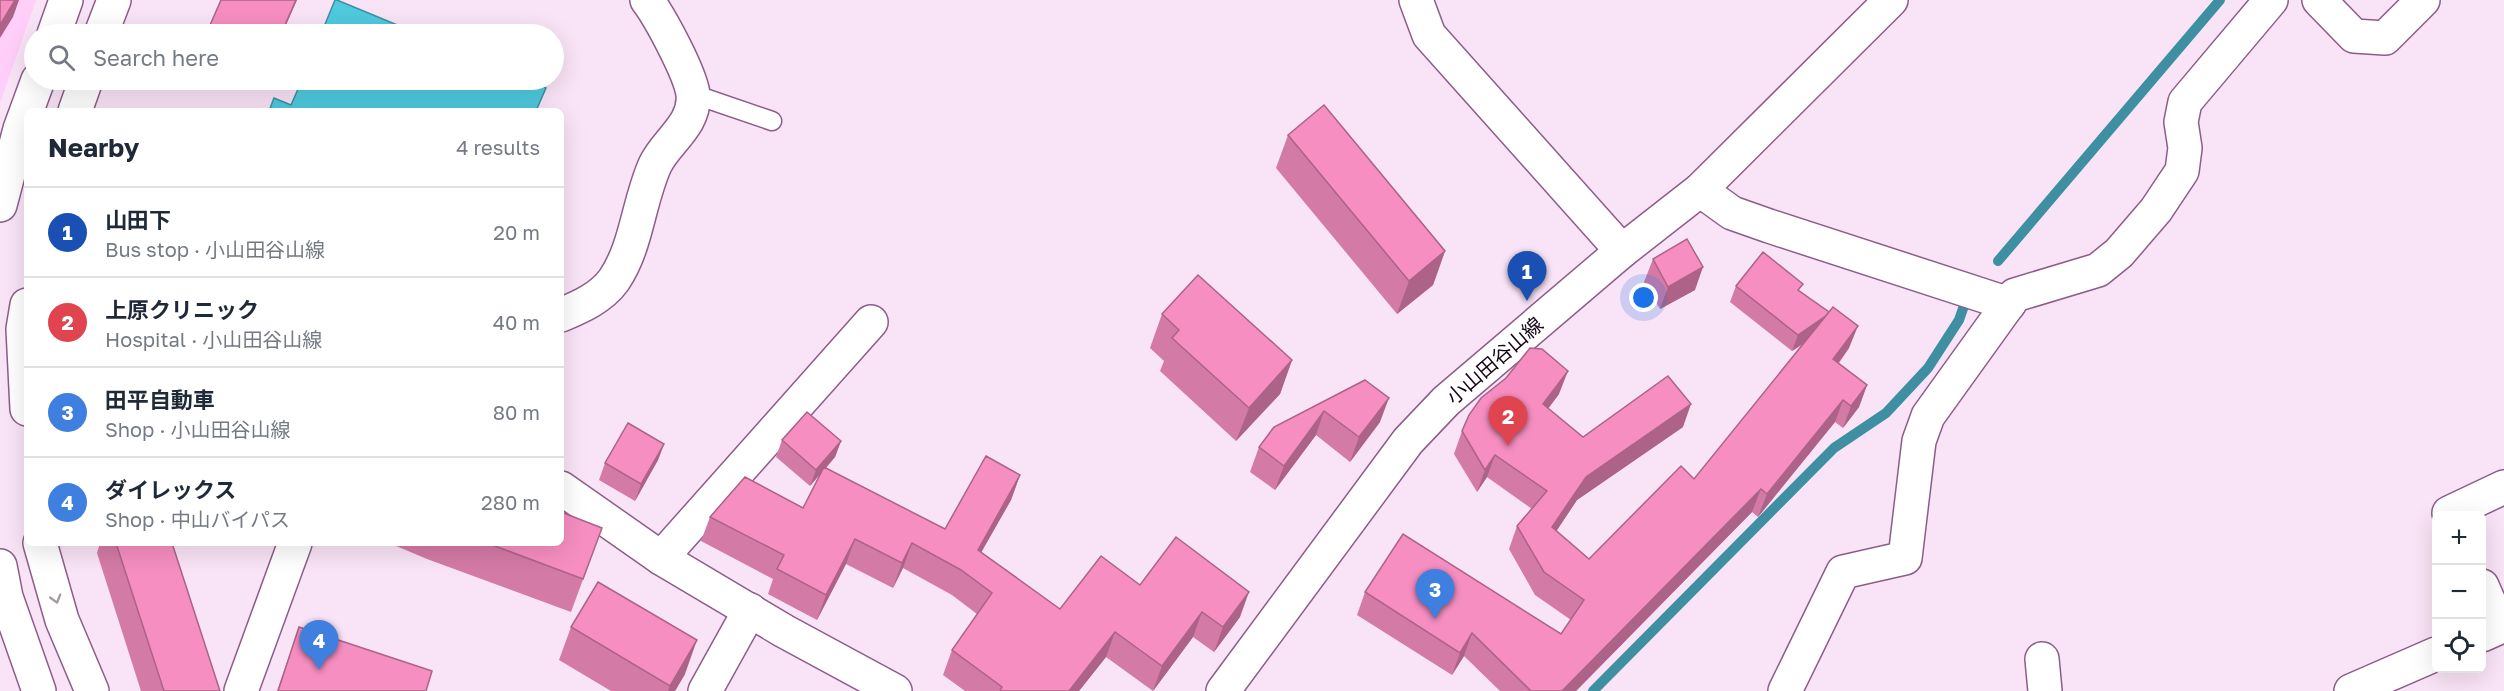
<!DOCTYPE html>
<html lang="en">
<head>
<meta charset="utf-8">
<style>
  body { margin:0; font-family:"Golos Text","Noto Sans JP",sans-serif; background:#f6f6f7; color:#1f2937 }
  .controls { position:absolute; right:18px; bottom:18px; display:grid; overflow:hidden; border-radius:9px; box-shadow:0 6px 24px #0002 }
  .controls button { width:54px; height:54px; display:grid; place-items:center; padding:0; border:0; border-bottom:2px solid #e0e1e3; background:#fff; color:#1f2937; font:30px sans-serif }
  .you { position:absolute; left:1644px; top:298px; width:21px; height:21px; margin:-15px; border:4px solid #fff; border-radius:50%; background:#1a73e8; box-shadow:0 0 0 9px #1a73e833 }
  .badge { display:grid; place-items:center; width:39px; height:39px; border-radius:50%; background:#0f853e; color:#fff; font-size:20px; font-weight:700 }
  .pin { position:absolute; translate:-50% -50px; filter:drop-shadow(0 2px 3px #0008) }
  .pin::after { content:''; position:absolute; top:32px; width:21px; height:18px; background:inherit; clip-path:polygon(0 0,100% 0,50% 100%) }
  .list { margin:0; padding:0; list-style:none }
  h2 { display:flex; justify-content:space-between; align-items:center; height:78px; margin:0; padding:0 24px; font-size:26px }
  h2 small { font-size:20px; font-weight:400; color:#747a83 }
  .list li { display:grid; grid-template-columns:39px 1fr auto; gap:18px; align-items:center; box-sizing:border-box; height:90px; padding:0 24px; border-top:2px solid #e0e1e3 }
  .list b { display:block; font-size:22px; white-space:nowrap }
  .list p { margin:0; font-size:20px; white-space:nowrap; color:#747a83 }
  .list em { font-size:20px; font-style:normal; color:#747a83 }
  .icon { flex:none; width:33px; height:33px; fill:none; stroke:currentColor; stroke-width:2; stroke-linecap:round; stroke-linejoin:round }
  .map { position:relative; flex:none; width:2504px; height:691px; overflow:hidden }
  .search { position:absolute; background:#fff; box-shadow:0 6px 24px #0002; left:24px; top:24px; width:540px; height:66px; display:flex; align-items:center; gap:15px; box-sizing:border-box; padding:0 21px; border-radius:33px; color:#747a83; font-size:22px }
  .panel { position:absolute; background:#fff; box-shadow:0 6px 24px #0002; left:24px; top:108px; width:540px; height:438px; border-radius:9px }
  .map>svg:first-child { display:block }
  .built { fill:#ffcef9 }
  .water { fill:#4fcade; stroke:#3e8fa2; stroke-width:1.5 }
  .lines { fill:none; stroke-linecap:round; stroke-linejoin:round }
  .stream { stroke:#3e8fa2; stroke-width:10 }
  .lane-casing { stroke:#8d5d89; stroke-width:21 }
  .street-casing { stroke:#8d5d89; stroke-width:36 }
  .secondary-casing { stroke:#8d5d89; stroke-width:36 }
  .lane { stroke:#fff; stroke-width:18 }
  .street { stroke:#fff; stroke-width:33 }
  .secondary { stroke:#fff; stroke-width:33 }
  .wall { fill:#d47aa6 }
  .shaded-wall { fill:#ac6387 }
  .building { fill:#f68ec1; stroke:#ac6387; stroke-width:1.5 }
  .oneway { stroke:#a29ba1 }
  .labels { text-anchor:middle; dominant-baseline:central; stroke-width:5; stroke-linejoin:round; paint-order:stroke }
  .street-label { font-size:20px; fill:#170515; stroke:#fff }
</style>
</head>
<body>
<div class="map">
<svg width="2504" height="691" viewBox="0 0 2504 691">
  <rect width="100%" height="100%" fill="#f9e3f6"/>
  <path class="built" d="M0,0H36L0,103Z"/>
  <g class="water">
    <path d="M335,0H337L419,34H321Z"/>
    <path d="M302,80H526L546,88L536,111H269L274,98L291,105Z"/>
  </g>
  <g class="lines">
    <g class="stream">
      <path d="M1998,261L2220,0"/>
      <path d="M1593,691L1834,448L1886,413L1928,368L1959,320L1966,300"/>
    </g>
    <g class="lane-casing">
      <path id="lane" d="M693,94L772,121"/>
    </g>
    <g class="street-casing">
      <g id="street">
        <path d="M1416,0L1429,35L1622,251"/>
        <path d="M2319,0L2354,36L2385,38L2423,0"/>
        <path d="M1700,190L1732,213L1769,226L2009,304"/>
        <path d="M561,315C580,307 601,298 614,280C637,246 638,203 655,165C666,141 696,125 693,94C690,73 660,17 647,0"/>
        <path d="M561,488L661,558L784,631L895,691"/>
        <path d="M2450,516L2449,513L2504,487"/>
        <path d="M661,558L871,322"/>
        <path d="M2482,586L2500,627L2482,635"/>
        <path d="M2042,659L2045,691"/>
        <path d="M241,691L295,543"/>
        <path d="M705,691L750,610"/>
        <path d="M1785,691L1843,572L1905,558L1919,441L1928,416L2015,295L2098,270L2119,253L2156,210L2182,171L2185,148L2181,122L2185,102L2271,0"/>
        <path d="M2351,691L2436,654"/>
      </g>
    </g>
    <g class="secondary-casing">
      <g id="secondary">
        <path d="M54,34L66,0"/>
        <path d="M101,34L114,0"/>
        <path d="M75,111L86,80"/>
        <path d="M0,205L20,129L38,80"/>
        <path d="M27,305L23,329L27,409"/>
        <path d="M40,543L62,620L92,691"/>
        <path d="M0,566L6,597L39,691"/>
        <path d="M1223,691L1408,441L1446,401L1622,251L1700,190L1891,0"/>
      </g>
    </g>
    <use href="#lane" class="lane"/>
    <use href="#street" class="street"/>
    <use href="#secondary" class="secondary"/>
  </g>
  <g class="wall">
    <path d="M254,80H263L262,83Z"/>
    <path d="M1288,135L1445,251L1433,285L1397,314L1276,168Z"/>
    <path d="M1653,259L1695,290L1660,309L1644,282Z"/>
    <path d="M1736,286L1800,291L1849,348L1839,363L1867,385L1859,407L1843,428L1835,422L1758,517L1752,512L1576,691H1500L1464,656L1452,675L1357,615L1365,592L1561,634L1571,620L1535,595L1509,549L1517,526L1532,509L1487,477L1477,492L1454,454L1462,431L1559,394L1548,409L1583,437L1683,427L1577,500L1556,531L1589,559L1694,479L1805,343L1792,351L1730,302Z"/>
    <path d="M1162,314L1292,360L1280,394L1236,441L1160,371L1164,361L1150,348Z"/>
    <path d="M1365,380L1380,422L1350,462L1316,435L1275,490L1250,472L1259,447Z"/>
    <path d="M782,440L841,441L835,457L826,468L945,529L1020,475L1011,500L981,552L1060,609L1140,585L1240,617L1214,652L1193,637L1153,691L1106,657L1079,691H965L943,675L952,650L977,614L952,595L903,568L893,588L846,564L817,620L768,594L773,579L701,541L710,517L803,508L820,474L810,486L776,457Z"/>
    <path d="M664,444L658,460L635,501L599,480L605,463Z"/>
    <path d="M602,528L571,612L427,559L389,543H561Z"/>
    <path d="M100,543H172L220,691H141L97,553Z"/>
    <path d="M299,627L426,691H277Z"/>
    <path d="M571,627L685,674L675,691H611L559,660Z"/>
  </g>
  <g class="shaded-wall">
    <path d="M15,0H19L13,17L0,38V25Z"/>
    <path d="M296,0H297L282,34H281Z"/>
    <path d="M1445,251L1433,285L1397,314L1409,281Z"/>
    <path d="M1703,267L1695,290L1660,309L1668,287Z"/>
    <path d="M1830,313L1824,329L1792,351L1798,335Z"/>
    <path d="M1858,326L1849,348L1825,381L1833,359Z"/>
    <path d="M1292,360L1280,394L1236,441L1249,408Z"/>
    <path d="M1568,371L1559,394L1534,427L1543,404Z"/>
    <path d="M1867,385L1859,407L1843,428L1851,406Z"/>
    <path d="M1389,398L1380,422L1350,462L1359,437Z"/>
    <path d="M1843,400L1835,422L1758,517L1767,494Z"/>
    <path d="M1691,404L1683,427L1577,500L1544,550L1552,527L1586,477Z"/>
    <path d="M1324,411L1316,435L1275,490L1284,466Z"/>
    <path d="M841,441L835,457L810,486L816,470Z"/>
    <path d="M664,444L658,460L635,501L641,484Z"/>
    <path d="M1495,455L1487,477L1477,492L1485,470Z"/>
    <path d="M1020,475L1011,500L969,574L978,550Z"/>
    <path d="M1761,489L1752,512L1576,691H1562Z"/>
    <path d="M855,539L846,564L817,620L826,595Z"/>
    <path d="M912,543L903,568L893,588L902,563Z"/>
    <path d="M1249,592L1240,617L1214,652L1223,627Z"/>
    <path d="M1202,612L1193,637L1153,691L1162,666Z"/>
    <path d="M1115,632L1106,657L1079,691H1069Z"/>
    <path d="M1472,633L1464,656L1452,675L1460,653Z"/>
    <path d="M697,640L685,674L675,691H668L670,686Z"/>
  </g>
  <g class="building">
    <path d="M0,0H15L0,25Z"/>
    <path d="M221,0H296L281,34H213L207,32Z"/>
    <path d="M1324,105L1445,251L1409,281L1288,135Z"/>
    <path d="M1687,239L1703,267L1668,287L1653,259Z"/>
    <path d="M1763,252L1803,284L1798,290L1829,312L1827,315L1798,335L1736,286Z"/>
    <path d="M1198,275L1292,360L1249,408L1172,338L1179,330L1162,314Z"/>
    <path d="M1833,307L1858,326L1833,359L1867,385L1851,406L1843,400L1767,494L1761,489L1562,691H1531L1472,633L1460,653L1365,592L1403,534L1561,634L1584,600L1544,572L1517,526L1547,491L1495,455L1485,470L1462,431L1469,415L1481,398L1506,378L1530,348L1542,349L1568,371L1543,404L1583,437L1668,376L1691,404L1586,477L1552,527L1589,559L1681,466L1694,479Z"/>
    <path d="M1365,380L1389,398L1359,437L1324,411L1284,466L1259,447L1274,427Z"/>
    <path d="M807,412L841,441L816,470L782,440Z"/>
    <path d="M628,423L664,444L641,484L605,463Z"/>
    <path d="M986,456L1020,475L978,550L1060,609L1101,556L1140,585L1176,537L1249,592L1223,627L1202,612L1162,666L1115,632L1069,691H1000L1002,687L952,650L992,593L961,570L912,543L902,563L855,539L826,595L777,569L784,555L710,517L745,477L803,508L824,467L945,529Z"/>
    <path d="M561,512L602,528L583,579L487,543H561Z"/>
    <path d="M116,543H172L220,691H164Z"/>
    <path d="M598,582L697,640L670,686L571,627Z"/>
    <path d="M299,627L432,671L426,691H278Z"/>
  </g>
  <defs><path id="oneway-chevron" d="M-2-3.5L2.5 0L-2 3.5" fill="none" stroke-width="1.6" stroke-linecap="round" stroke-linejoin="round" transform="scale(1.5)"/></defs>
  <use class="oneway" href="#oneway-chevron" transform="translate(56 599) rotate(74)"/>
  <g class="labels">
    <g class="street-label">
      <text transform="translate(1494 360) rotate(-41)">小山田谷山線</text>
    </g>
  </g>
</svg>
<div class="controls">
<button>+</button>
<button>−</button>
<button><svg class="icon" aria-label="locate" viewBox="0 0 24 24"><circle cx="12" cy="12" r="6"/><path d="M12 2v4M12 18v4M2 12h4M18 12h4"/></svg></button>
</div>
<div class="you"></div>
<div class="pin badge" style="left:1527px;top:301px;background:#1a4fb4">1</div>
<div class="pin badge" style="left:1508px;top:446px;background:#e0444e">2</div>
<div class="pin badge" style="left:1435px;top:619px;background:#3f7fe0">3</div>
<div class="pin badge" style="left:319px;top:670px;background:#3f7fe0">4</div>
<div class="search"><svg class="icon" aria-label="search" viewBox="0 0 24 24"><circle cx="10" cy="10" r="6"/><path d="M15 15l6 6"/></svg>Search here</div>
<section class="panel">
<h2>Nearby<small>4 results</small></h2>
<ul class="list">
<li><span class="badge" style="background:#1a4fb4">1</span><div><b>山田下</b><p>Bus stop · 小山田谷山線</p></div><em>20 m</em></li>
<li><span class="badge" style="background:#e0444e">2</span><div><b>上原クリニック</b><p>Hospital · 小山田谷山線</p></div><em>40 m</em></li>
<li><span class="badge" style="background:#3f7fe0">3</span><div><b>田平自動車</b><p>Shop · 小山田谷山線</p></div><em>80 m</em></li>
<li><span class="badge" style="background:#3f7fe0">4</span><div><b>ダイレックス</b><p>Shop · 中山バイパス</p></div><em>280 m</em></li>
</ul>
</section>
</div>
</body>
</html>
